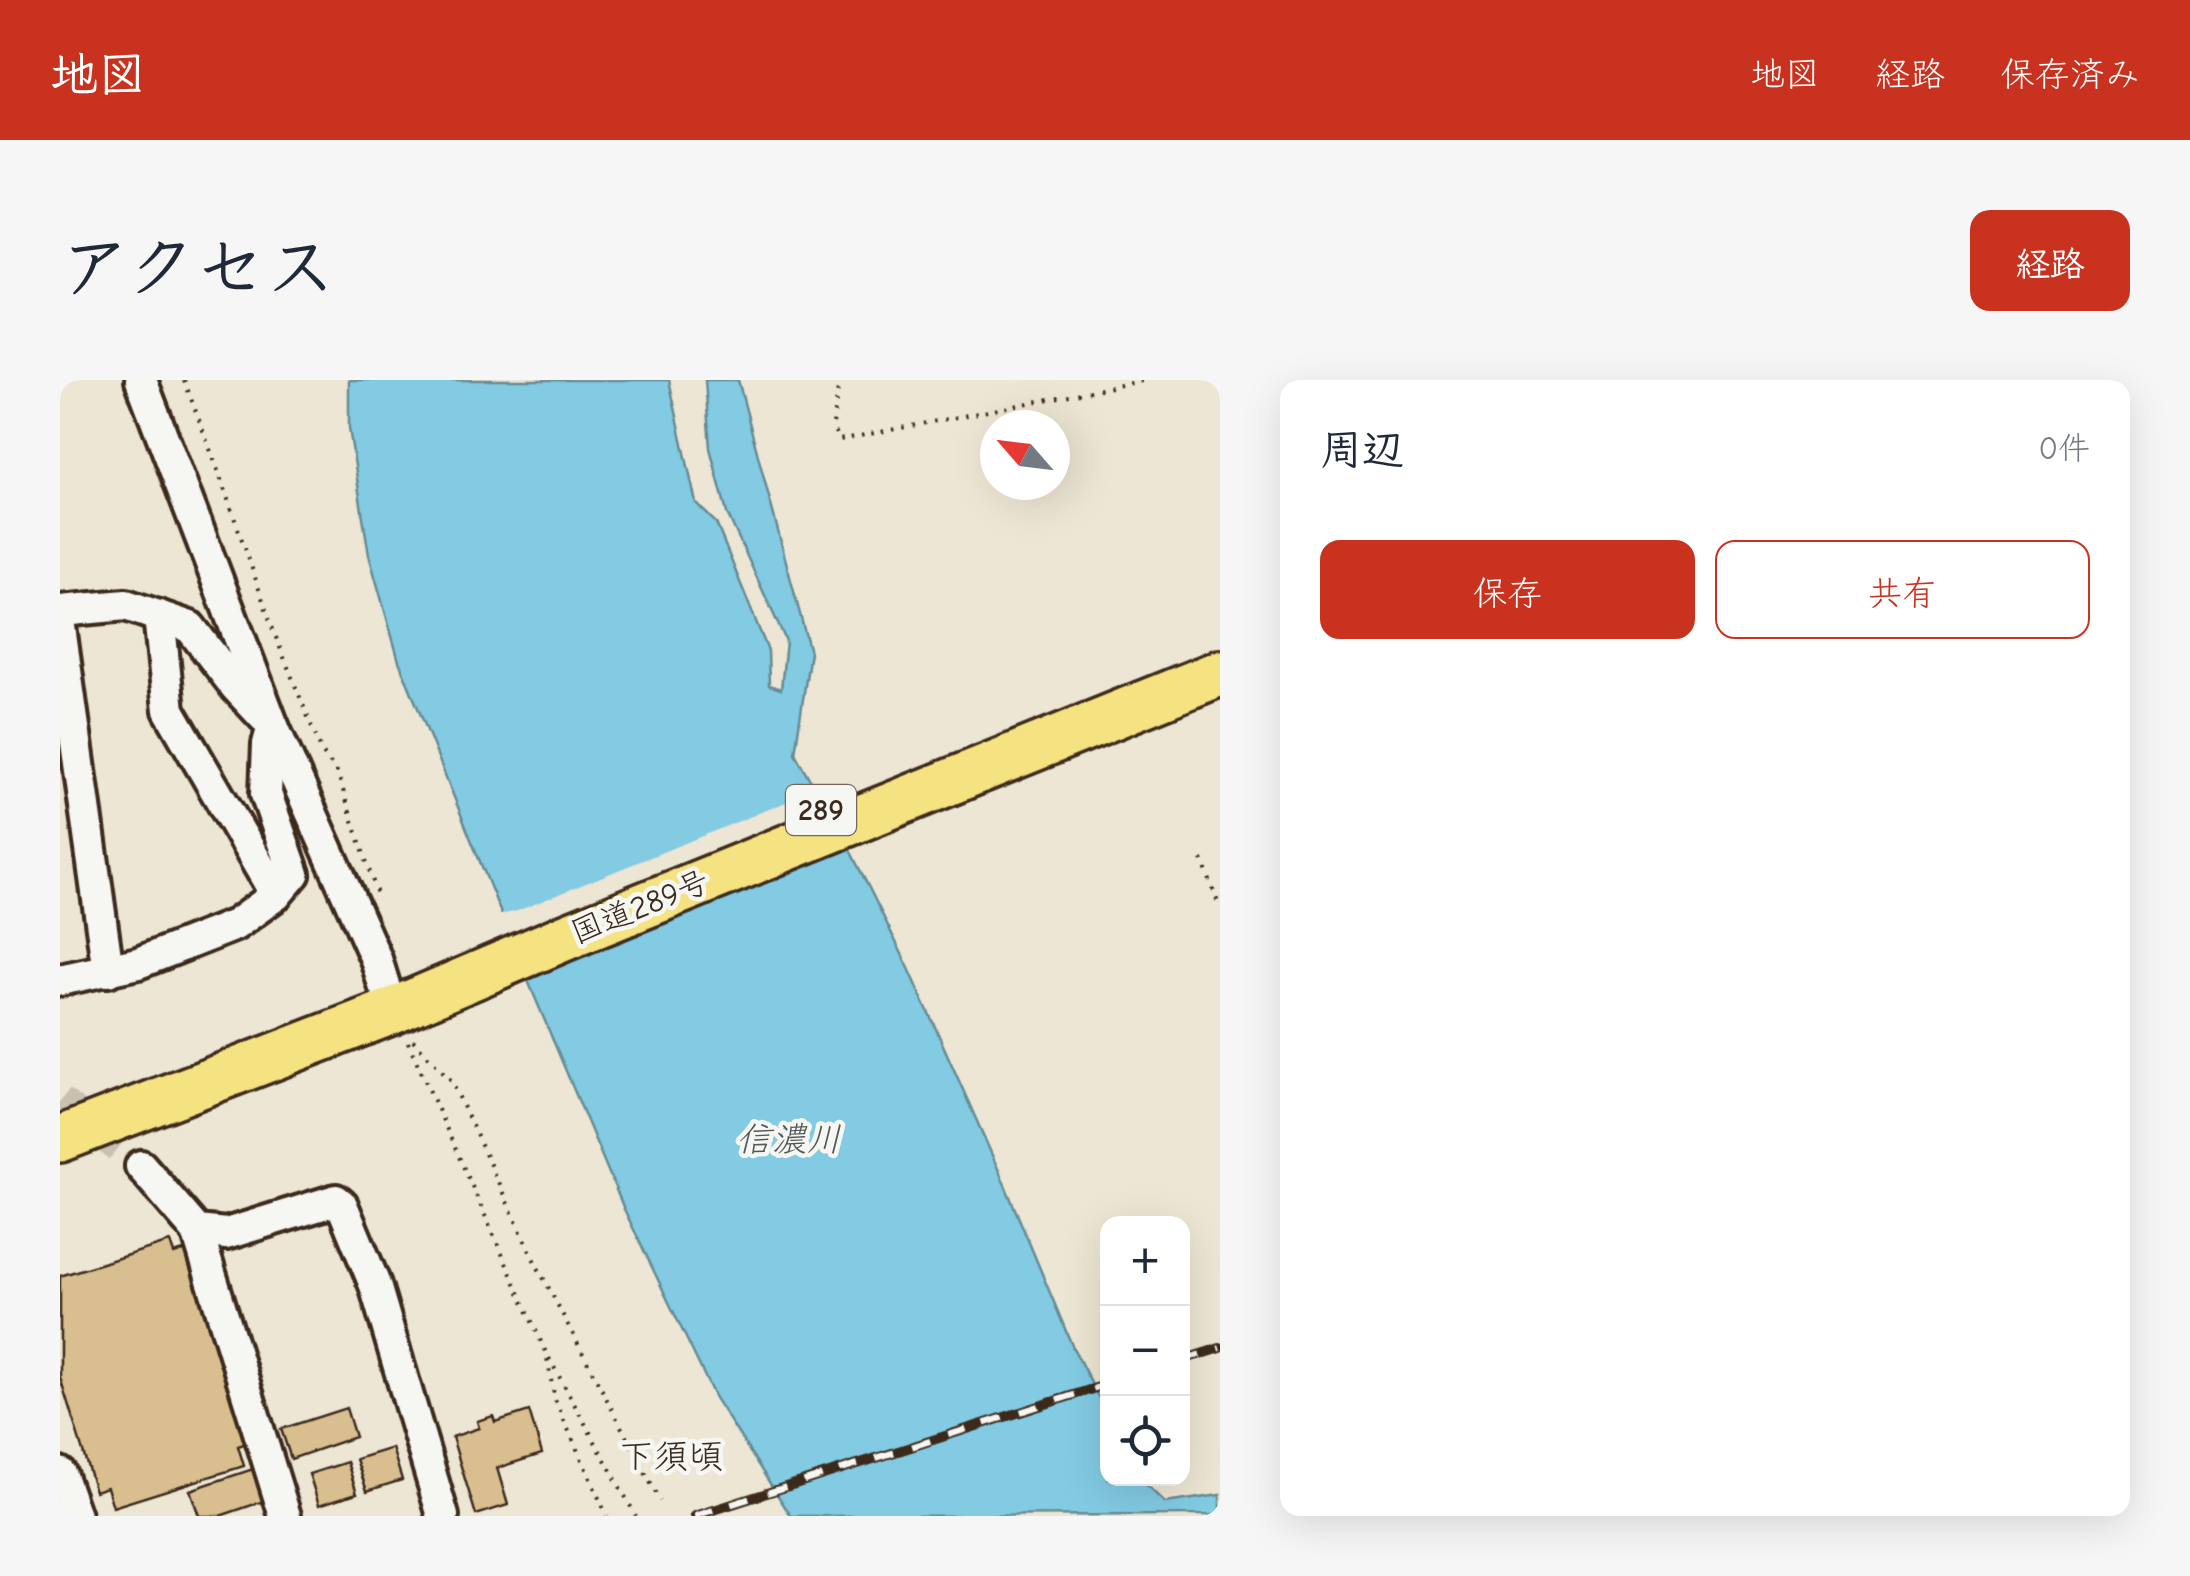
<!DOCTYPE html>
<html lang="ja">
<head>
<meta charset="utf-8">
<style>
  body { margin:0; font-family:"Comic Neue","Klee One",sans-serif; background:#f6f6f7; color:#1f2937 }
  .controls { position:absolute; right:30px; bottom:30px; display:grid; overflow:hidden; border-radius:20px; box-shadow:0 10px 40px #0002 }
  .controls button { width:90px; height:90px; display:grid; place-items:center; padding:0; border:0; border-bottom:2px solid #e0e1e3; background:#fff; color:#1f2937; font:50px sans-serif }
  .compass { position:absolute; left:920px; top:30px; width:90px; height:90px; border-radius:50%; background:#fff; box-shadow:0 10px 40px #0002; rotate:298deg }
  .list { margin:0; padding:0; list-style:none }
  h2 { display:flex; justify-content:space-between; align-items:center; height:130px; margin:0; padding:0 40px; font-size:42px }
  h2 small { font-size:32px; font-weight:400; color:#747a83 }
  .actions { display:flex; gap:20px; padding:30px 40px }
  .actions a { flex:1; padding:22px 0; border:2px solid #c8321e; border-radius:20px; text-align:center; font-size:35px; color:#c8321e }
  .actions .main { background:#c8321e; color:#fff }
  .icon { flex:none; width:55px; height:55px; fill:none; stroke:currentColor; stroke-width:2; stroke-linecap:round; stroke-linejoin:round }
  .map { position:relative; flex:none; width:1160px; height:1136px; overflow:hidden; border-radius:20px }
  header { display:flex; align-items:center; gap:60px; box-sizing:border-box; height:140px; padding:0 50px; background:#c8321e; color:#fff }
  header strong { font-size:48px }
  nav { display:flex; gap:55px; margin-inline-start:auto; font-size:35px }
  .intro { display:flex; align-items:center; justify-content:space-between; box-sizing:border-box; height:240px; padding:0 60px }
  h1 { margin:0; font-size:70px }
  .button { padding:25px 45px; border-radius:20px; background:#c8321e; color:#fff; font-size:35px; font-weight:700 }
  main { display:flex; gap:60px; padding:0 60px }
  aside { flex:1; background:#fff; border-radius:20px; box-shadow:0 10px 40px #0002 }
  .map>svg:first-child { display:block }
  .water { fill:#82cbe3; stroke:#668b94; stroke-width:2.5 }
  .pier { fill:#ede6d4 }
  .building { fill:#d9bf8f; stroke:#3b2a1e; stroke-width:2.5 }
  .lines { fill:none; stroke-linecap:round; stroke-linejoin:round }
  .minor-tunnel { stroke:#c9c0b0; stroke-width:30; stroke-dasharray:30 15; stroke-linecap:butt }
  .minor-casing { stroke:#3b2a1e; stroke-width:38 }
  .highway-casing { stroke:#3b2a1e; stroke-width:52 }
  .path { stroke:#3b2a1e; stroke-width:4; stroke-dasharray:2.5 8; stroke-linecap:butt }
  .minor { stroke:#f6f6f2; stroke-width:30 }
  .highway { stroke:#f5e382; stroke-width:45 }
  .rail-casing { stroke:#3b2a1e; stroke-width:10 }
  .rail { stroke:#f6f6f2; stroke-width:6; stroke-dasharray:19; stroke-linecap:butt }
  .labels { text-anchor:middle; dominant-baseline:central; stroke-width:9; stroke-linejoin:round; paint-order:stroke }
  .shield { fill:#f6f6f2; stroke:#73675e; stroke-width:2.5 }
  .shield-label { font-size:30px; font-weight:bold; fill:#3b2a1e }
  .street-label { font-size:32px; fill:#3b2a1e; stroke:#f6f6f2 }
  .water-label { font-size:35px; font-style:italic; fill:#505a59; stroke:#f6f6f2 }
  .neighbourhood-label { font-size:35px; fill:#3b2a1e; stroke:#f6f6f2 }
</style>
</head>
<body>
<header>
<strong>地図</strong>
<nav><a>地図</a><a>経路</a><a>保存済み</a></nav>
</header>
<div class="intro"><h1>アクセス</h1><a class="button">経路</a></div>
<main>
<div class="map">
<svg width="1160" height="1136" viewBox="0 0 1160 1136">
  <rect width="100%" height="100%" fill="#ede6d4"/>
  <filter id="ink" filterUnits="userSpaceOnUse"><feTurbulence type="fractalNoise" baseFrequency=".01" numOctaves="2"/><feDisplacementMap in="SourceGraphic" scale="20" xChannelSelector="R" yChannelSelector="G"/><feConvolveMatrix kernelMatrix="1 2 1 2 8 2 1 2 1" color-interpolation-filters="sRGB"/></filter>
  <g filter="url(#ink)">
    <path class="water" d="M289,0H609L636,123L656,143L708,271L709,305L721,309L726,261L667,133L650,68L645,0H678L750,272L735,373L792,474L848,586L943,800L1013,968L1047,1034L1048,1098L1080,1099L1105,1123L1160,1115V1135L731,1136L655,1018L564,829L469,603L339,281L309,175L289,48Z"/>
    <path class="pier" d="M761,408L791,463L461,597L437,536L457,531Z"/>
    <g class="building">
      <path d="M110,862L114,874L127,870L187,1063L178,1066L184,1086L53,1127L47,1107L35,1111L0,997V896Z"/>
      <path d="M286,1028L295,1057L231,1079L221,1049Z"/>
      <path d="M469,1031L482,1074L437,1088L448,1125L416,1135L392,1057L419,1048L417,1041L433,1036L435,1042Z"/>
      <path d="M332,1068L342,1100L307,1111L296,1079Z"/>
      <path d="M287,1082L297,1113L259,1125L249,1094Z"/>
      <path d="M196,1088L207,1120L160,1136H139L130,1110Z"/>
    </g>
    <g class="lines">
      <path class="minor-tunnel" d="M0,721L81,786"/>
      <g class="minor-casing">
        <g id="minor">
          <path d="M81,0L213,346L316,579L324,605"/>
          <path d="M0,231L66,225L130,247L176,307L204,337"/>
          <path d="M99,236L109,330L216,515"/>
          <path d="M0,247L48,591"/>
          <path d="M0,600L78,583L175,545L216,515L234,494L206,414L208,364L213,346"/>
          <path d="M81,786L137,851L166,854L276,820L282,825L315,905L383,1136"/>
          <path d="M137,851L225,1136"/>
          <path d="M0,1093L15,1136"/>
        </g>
      </g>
      <g class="highway-casing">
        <path id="highway" d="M0,759L330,632L506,557L1160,293"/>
      </g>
      <g class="path">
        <path d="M124,0L156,85L215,255L262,372L277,392L317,514"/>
        <path d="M779,0L773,45L779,60L1087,0"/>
        <path d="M1142,479L1160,528"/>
        <path d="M353,660L391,700L472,876L600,1121"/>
        <path d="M348,662L486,973L495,1020L547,1136"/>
        <path d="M489,978L576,1136"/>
      </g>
      <use href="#minor" class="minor"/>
      <use href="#highway" class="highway"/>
      <g class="rail-casing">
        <g id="rail">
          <path d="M1122,980L1160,968"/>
          <path d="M635,1136L1048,1004"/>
        </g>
      </g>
      <use href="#rail" class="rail"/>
    </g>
  </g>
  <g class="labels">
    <rect class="shield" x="726" y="405" width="70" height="50" rx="8"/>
    <g class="shield-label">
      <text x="761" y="430">289</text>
    </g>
    <g class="street-label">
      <text transform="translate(580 527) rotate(-22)">国道289号</text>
    </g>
    <g class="water-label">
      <text x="729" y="759">信濃川</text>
    </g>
    <g class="neighbourhood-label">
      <text x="611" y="1076">下須頃</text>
    </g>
  </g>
</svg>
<div class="controls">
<button>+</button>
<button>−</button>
<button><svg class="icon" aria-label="locate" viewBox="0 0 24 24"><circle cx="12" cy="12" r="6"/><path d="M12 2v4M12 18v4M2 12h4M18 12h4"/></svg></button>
</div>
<svg class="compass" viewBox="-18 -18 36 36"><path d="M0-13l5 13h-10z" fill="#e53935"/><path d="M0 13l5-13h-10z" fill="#747a83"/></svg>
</div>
<aside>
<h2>周辺<small>0件</small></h2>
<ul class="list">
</ul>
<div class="actions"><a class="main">保存</a><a>共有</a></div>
</aside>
</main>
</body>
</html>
